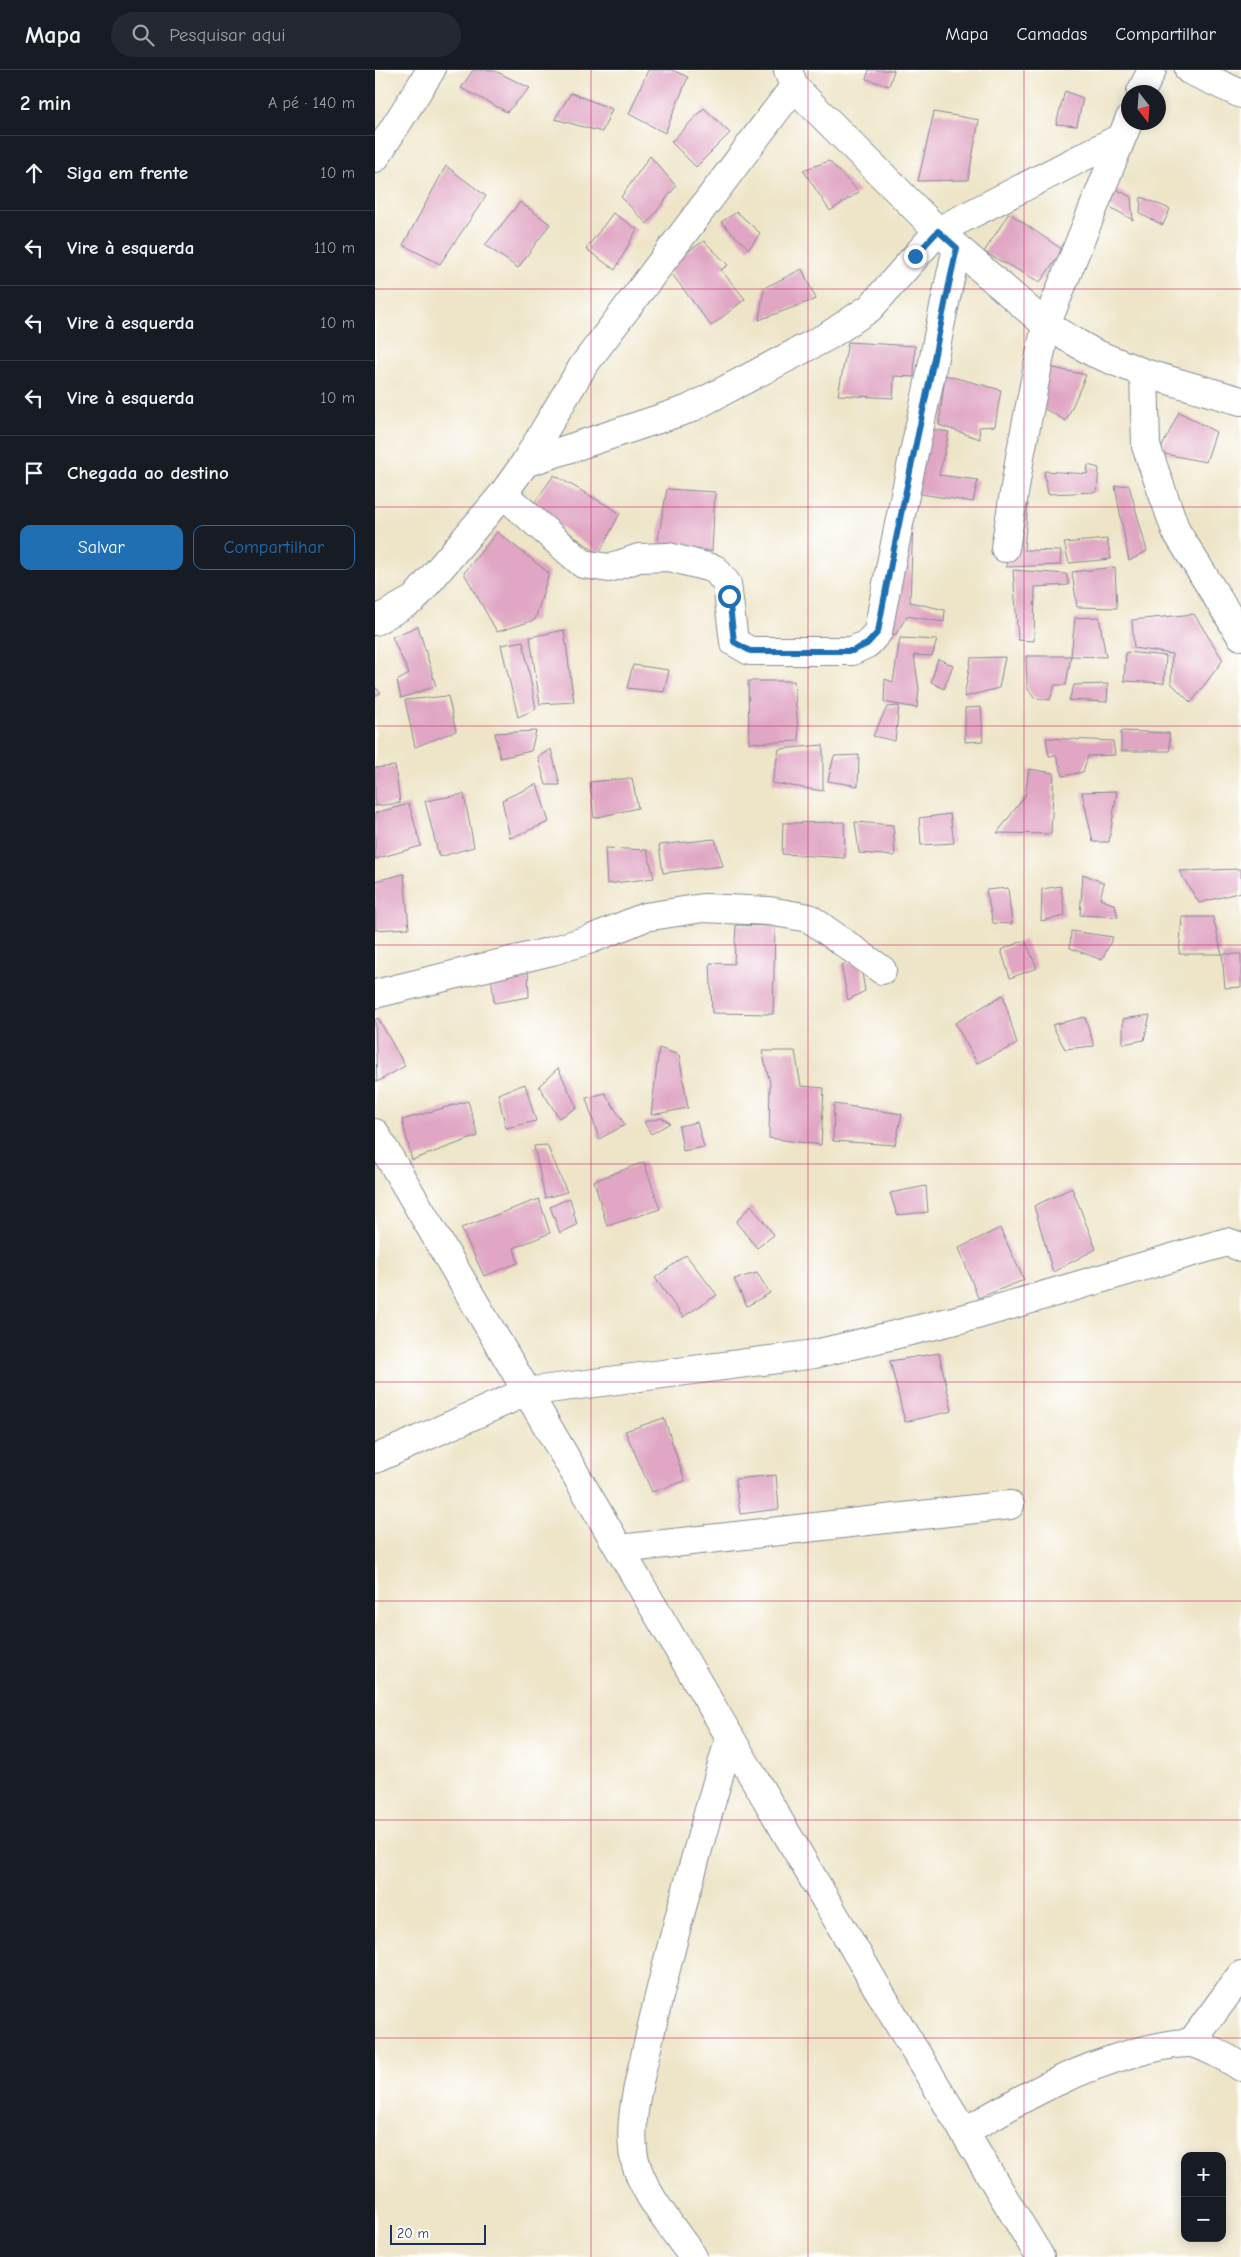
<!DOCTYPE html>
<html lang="pt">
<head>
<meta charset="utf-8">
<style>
  body { margin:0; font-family:"Comic Neue",sans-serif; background:#242831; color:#f1f3f6 }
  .controls { position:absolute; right:15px; bottom:15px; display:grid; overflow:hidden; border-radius:10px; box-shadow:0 2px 12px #0003 }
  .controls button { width:45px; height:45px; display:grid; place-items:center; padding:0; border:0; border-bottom:1px solid #363941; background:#171b24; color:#f1f3f6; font:25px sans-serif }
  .compass { position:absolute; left:746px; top:15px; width:45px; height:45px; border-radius:50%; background:#171b24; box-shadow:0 2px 12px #0003; rotate:163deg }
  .scale { position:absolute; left:15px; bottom:12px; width:96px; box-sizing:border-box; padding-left:5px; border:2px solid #1b2f5e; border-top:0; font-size:14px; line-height:18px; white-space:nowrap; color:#1b2f5e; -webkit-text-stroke:4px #fff; paint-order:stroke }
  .stop { position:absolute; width:15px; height:15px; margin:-11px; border:4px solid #1f6fb2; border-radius:50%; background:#fff }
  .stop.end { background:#1f6fb2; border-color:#fff; box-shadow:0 1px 5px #0008 }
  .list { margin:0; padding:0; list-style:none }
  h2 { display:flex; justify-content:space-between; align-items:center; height:65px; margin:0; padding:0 20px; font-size:21px }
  h2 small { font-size:16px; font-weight:400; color:#9ea1a6 }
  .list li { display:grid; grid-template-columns:32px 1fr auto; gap:15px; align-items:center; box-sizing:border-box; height:75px; padding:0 20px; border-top:1px solid #363941 }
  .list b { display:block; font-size:19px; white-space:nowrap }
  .list em { font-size:16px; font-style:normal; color:#9ea1a6 }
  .actions { display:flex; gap:10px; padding:15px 20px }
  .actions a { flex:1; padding:11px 0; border:1px solid #1f6fb2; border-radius:10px; text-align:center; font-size:18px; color:#1f6fb2 }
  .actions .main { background:#1f6fb2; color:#fff }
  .icon { flex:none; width:28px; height:28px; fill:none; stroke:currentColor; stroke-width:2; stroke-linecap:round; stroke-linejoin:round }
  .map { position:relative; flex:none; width:866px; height:2187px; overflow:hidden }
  header { display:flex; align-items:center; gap:30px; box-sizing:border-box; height:70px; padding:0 25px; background:#171b24; border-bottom:1px solid #363941 }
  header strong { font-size:24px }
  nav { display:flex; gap:28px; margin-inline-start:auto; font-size:18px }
  .search { width:350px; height:45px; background:#242831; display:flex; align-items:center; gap:12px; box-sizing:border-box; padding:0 18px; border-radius:28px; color:#9ea1a6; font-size:19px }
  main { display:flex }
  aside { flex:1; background:#171b24 }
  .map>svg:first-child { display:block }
  .building { fill:#e0a6c3 }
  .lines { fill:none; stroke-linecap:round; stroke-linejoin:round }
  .minor-casing { stroke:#848a93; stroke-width:30 }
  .minor { stroke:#fff; stroke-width:28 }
  .route { stroke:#1f6fb2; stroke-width:6 }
  .grid { fill:none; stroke:#c2185b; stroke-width:1; stroke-opacity:0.55 }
</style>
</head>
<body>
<header>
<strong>Mapa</strong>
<div class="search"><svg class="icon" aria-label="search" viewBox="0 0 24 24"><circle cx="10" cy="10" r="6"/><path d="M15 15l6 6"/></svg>Pesquisar aqui</div>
<nav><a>Mapa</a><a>Camadas</a><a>Compartilhar</a></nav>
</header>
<main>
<aside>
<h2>2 min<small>A pé · 140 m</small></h2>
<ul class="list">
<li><svg class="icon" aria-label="ahead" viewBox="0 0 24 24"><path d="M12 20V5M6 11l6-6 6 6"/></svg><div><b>Siga em frente</b></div><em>10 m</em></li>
<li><svg class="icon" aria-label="left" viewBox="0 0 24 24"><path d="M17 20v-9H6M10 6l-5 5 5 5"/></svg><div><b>Vire à esquerda</b></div><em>110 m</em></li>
<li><svg class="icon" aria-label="left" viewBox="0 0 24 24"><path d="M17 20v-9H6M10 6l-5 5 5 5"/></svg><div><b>Vire à esquerda</b></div><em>10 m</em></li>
<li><svg class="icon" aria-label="left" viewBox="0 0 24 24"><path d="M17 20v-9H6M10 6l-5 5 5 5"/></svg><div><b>Vire à esquerda</b></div><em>10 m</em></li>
<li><svg class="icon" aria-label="arrive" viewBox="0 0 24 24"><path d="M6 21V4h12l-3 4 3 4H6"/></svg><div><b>Chegada ao destino</b></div></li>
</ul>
<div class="actions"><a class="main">Salvar</a><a>Compartilhar</a></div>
</aside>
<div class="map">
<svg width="866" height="2187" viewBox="0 0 866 2187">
  <rect width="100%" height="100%" fill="#fff"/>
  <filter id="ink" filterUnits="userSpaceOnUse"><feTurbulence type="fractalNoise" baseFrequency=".02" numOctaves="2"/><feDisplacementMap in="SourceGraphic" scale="10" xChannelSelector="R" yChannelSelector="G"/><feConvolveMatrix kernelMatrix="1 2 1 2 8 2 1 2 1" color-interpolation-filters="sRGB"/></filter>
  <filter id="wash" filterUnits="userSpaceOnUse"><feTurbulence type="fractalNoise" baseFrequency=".0096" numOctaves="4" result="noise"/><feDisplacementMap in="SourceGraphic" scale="20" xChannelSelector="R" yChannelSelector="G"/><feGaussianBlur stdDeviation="1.12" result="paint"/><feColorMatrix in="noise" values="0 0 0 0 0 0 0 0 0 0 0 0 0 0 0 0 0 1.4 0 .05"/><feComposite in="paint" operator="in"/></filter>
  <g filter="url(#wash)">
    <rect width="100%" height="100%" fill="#eee5c8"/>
    <g id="blocks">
      <g class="building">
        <path d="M98,0H118L155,18L132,42L86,18Z"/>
        <path d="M273,0H297L313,7L290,63L254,44Z"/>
        <path d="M494,0H519L514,16L491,9Z"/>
        <path d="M690,21L708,28L702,56L681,54Z"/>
        <path d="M196,23L237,39L227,62L180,49Z"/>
        <path d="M329,38L355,63L321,97L296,72Z"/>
        <path d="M559,42L604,50L593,110L543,111Z"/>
        <path d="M275,86L301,116L272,154L246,127Z"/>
        <path d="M454,91L484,122L455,141L428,100Z"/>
        <path d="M71,96L111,126L65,194L28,175Z"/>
        <path d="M737,117L756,127L758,150L733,136Z"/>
        <path d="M766,127L795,139L788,155L765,144Z"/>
        <path d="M145,132L175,154L143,198L110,175Z"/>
        <path d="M362,142L385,163L374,179L346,152Z"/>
        <path d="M238,143L262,159L240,200L211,179Z"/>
        <path d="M634,143L688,180L665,212L609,182Z"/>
        <path d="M329,171L353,195L346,200L370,229L336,256L291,196Z"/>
        <path d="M427,199L441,229L384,250L389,218Z"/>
        <path d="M473,272L540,276L539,307L519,306L518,328L463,325Z"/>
        <path d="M674,297L711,305L691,351L663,335Z"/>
        <path d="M570,305L626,320L620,356L604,357L605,369L564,355Z"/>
        <path d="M804,342L841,362L831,392L784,383Z"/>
        <path d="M548,358L574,362L564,405L603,410L598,432L533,422Z"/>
        <path d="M713,395L724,398L722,422L673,424L669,401L712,404Z"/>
        <path d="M179,405L245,443L224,484L157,436Z"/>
        <path d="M754,415L772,481L754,491L740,416Z"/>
        <path d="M292,419L340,422L337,481L282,475Z"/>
        <path d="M642,423L653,434L649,480L686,481L685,495L631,497Z"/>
        <path d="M538,452L535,532L570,540L569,552L532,546L521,564L509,567Z"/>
        <path d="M122,462L174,503L160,550L122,562L89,503Z"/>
        <path d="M732,469L736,489L694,493L689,473Z"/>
        <path d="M740,497L742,538L702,537L697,502Z"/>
        <path d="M638,500L691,504L694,515L660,517L659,571L643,570Z"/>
        <path d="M819,544L848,590L816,633L796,613L797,584L759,578L757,550Z"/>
        <path d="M724,547L731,587L696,586L700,548Z"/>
        <path d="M43,556L61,616L26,628L22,611L34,604L17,567Z"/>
        <path d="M189,560L199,632L165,634L155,567Z"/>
        <path d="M525,568L562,570L557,586L539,585L544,619L542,638L509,632L510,609L518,612Z"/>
        <path d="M148,571L161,639L143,647L126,575Z"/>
        <path d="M751,582L791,586L789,613L749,611Z"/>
        <path d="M651,586H696L691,615H680L675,630L659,628L652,617Z"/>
        <path d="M630,587L624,618L589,627L596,588Z"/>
        <path d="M563,589L578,595L569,619L556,612Z"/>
        <path d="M258,595L294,600L289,622L252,618Z"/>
        <path d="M373,611H419L424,671L374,673Z"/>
        <path d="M733,614L732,632L694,630L699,615Z"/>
        <path d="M0,617L6,623L0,626Z"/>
        <path d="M73,626L81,661L40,677L30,630Z"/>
        <path d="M524,636L520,671L498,666L512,637Z"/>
        <path d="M606,637L608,671L590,672V638Z"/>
        <path d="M161,661L156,681L125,688L120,663Z"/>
        <path d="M746,661L794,663L795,681H746Z"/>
        <path d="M671,668L738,671L740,685L713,686L708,702L688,706L681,685L674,686Z"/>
        <path d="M448,675V721L397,713L404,679Z"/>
        <path d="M176,679L185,715H171L163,687Z"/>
        <path d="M484,685L483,716L453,711L459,686Z"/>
        <path d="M20,696L25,733L0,736V698Z"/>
        <path d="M654,699L679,703L676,764L622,763L650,726Z"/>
        <path d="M257,708L263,738L219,748L215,712Z"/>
        <path d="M162,714L174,752L135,768L127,730Z"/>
        <path d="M742,721L734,772H718L707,722Z"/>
        <path d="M89,724L99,777L64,787L50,731Z"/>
        <path d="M34,734L46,776L0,789V743Z"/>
        <path d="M575,744L579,773L546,775L544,748Z"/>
        <path d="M469,752L470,788L407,784L408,753Z"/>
        <path d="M480,752L518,755L520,786L484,783Z"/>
        <path d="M340,769L348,796L288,803L284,775Z"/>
        <path d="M230,778L272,780L279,808L232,814Z"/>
        <path d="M866,799V822L824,833L804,801Z"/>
        <path d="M29,804L34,858L0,860V811Z"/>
        <path d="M708,804L729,813L725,829L740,835L743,847L705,845Z"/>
        <path d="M686,816L690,846L666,851L667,819Z"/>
        <path d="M633,818L637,854L618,853L611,820Z"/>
        <path d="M807,847H838L847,884H804Z"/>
        <path d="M361,855L400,856L398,944L337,943L335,893L359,894Z"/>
        <path d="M696,861L738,867L727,890L695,878Z"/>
        <path d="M650,870L662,898L635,908L626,880Z"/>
        <path d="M847,884H866V917L850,918Z"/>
        <path d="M485,890L490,921L473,930L466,895Z"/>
        <path d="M153,898L154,927L119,933L116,903Z"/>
        <path d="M628,925L642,974L602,993L580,953Z"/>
        <path d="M775,945L769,970L748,974V949Z"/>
        <path d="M710,947L719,976L690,979L677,955Z"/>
        <path d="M3,948L30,996L2,1012L0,950Z"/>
        <path d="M284,978L304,985L313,1038L276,1045Z"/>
        <path d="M387,981H420L426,1016L449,1018L446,1075L394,1068L395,1013Z"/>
        <path d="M183,998L202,1038L184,1048L164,1016Z"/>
        <path d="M150,1014L161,1051L131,1058L123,1024Z"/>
        <path d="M230,1023L250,1055L224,1069L211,1028Z"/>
        <path d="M93,1031L103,1066L37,1090L27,1050Z"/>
        <path d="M459,1034L527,1044L520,1075L458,1071Z"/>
        <path d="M287,1048L295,1053L276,1064L269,1052Z"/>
        <path d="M322,1052L329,1077L308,1081L304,1056Z"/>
        <path d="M172,1075L192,1122L170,1128L159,1076Z"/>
        <path d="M269,1092L285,1139L232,1156L219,1111Z"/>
        <path d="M551,1116L553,1142L522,1145L515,1123Z"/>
        <path d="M697,1118L721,1179L678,1202L659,1136Z"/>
        <path d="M195,1128L202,1155L185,1163L175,1137Z"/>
        <path d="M164,1129L175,1163L139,1178L143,1193L109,1206L86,1158Z"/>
        <path d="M376,1135L399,1165L382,1178L361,1152Z"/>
        <path d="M625,1158L649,1210L603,1228L584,1178Z"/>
        <path d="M311,1185L342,1225L308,1247L280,1208Z"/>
        <path d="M382,1203L395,1223L372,1236L359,1209Z"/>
        <path d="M564,1283L577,1341L530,1352L515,1291Z"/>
        <path d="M289,1348L310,1411L277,1422L250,1361Z"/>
        <path d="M401,1405L404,1439L365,1444L360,1409Z"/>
      </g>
    </g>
  </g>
  <g filter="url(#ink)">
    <use href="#blocks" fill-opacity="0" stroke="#848a93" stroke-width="1"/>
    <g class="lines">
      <g class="minor-casing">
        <g id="minor">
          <path d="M413,0L419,17L563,161L671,255L719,283L769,303L866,331"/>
          <path d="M814,0L866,24"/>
          <path d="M766,22L777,0"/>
          <path d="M0,88L56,0"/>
          <path d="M769,303L771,376L801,461L866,566"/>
          <path d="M150,393L314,339L453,266L495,238L563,161L745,68"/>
          <path d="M128,424L208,494L234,498L264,488L294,487L340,499L352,514L359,572L375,581H477L492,574L503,562C518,477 537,393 555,308C563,265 572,221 582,178"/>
          <path d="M630,478L646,381L671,255L754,50"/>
          <path d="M0,551L39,529L128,424L150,393L208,296L419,17"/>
          <path d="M0,924L177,881L216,869L270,847L328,838L394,841L434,848L507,900"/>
          <path d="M0,1063L520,1948L665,2187"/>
          <path d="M0,1389L151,1322L440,1284L598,1246L852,1172L866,1177"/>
          <path d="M245,1479L635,1435"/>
          <path d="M816,1973L866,1905"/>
          <path d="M589,2062C647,2028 696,2000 762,1982C778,1978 797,1973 814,1973C825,1973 856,1990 866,1997"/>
          <path d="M318,2187C298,2158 261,2116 258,2079C254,2039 268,1999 276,1960C299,1861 327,1764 355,1667"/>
        </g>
      </g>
      <use href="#minor" class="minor"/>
    </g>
  </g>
  <g class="lines" filter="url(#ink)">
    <path class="route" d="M354,526L359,572L375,581H477L492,574L503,562C518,477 537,393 555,308C564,265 572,221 582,178L563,161L540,186"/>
  </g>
  <path class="grid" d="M216,0V2187M433,0V2187M649,0V2187M0,219H866M0,437H866M0,656H866M0,875H866M0,1094H866M0,1312H866M0,1531H866M0,1750H866M0,1968H866"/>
</svg>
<div class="controls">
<button>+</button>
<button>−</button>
</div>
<svg class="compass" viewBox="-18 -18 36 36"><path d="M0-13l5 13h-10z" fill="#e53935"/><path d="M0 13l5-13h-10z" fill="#9ea1a6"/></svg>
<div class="scale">20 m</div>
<div class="stop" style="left:354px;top:526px"></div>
<div class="stop end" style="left:540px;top:186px"></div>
</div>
</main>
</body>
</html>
